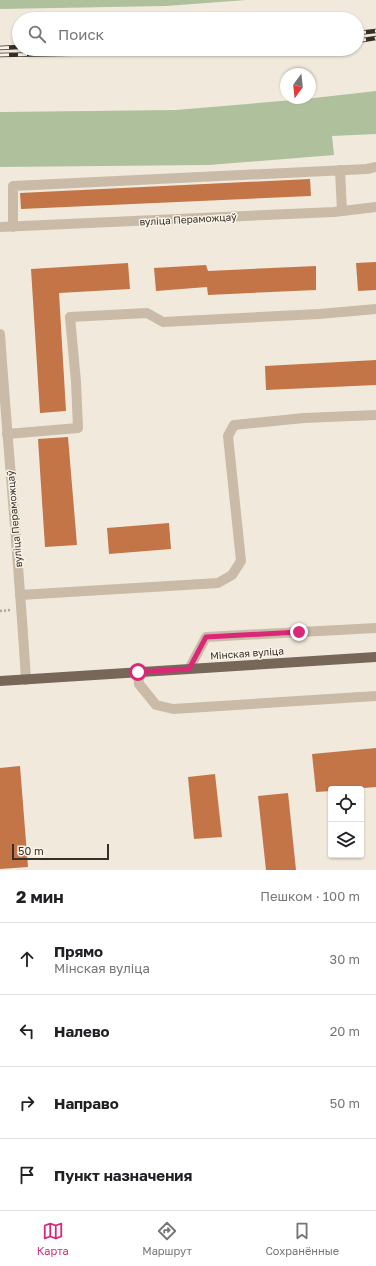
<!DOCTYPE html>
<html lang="ru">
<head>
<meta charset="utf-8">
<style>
  body { margin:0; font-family:"Golos Text",sans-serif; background:#f6f6f6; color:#202124 }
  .controls { position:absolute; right:12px; bottom:12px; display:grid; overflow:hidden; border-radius:4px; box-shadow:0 1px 3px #0004 }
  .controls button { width:36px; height:36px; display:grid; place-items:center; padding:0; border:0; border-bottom:1px solid #e0e0e0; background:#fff; color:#202124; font:20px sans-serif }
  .compass { position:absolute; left:280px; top:68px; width:36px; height:36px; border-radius:50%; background:#fff; box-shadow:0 1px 3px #0004; rotate:195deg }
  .scale { position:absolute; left:12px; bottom:10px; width:97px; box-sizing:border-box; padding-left:4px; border:2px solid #362e28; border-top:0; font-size:11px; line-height:14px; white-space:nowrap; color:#362e28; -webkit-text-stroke:3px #f9f3e8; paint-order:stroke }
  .stop { position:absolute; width:12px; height:12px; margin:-9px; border:3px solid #db2777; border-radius:50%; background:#fff }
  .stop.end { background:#db2777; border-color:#fff; box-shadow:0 1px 4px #0008 }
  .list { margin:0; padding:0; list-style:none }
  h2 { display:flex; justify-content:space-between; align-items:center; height:52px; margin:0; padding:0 16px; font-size:17px }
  h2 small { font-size:13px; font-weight:400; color:#757577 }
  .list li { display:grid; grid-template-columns:26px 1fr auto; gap:12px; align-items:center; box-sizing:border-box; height:72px; padding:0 16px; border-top:1px solid #e0e0e0 }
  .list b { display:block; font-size:15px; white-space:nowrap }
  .list p { margin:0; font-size:13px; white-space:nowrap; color:#757577 }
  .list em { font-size:13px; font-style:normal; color:#757577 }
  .icon { flex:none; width:22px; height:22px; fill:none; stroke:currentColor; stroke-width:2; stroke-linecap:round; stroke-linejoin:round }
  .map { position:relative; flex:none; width:376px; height:870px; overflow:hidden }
  .search { position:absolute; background:#fff; box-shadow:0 1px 3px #0004; left:12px; right:12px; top:12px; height:44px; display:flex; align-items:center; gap:10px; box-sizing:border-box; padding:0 14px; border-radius:22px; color:#757577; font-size:15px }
  .sheet { height:340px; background:#fff }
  nav { display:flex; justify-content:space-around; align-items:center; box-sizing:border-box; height:56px; border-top:1px solid #e0e0e0; background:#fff; font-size:11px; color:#757577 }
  nav a { display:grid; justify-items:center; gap:2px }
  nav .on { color:#db2777 }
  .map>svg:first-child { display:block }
  .green { fill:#afc09c }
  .building { fill:#c37548 }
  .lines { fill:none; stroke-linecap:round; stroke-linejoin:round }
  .path { stroke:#b5a592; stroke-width:2.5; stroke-dasharray:2 2; stroke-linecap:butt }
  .minor { stroke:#c9bba8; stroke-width:10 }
  .major { stroke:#776759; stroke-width:10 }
  .rail-casing { stroke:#362e28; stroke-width:4.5 }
  .rail { stroke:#f9f3e8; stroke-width:3; stroke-dasharray:9; stroke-linecap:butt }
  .route { stroke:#db2777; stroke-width:5 }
  .labels { text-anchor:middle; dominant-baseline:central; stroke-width:3; stroke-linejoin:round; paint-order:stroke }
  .street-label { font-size:10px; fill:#362e28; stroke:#f9f3e8 }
</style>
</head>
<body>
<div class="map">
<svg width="376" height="870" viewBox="0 0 376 870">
  <rect width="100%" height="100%" fill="#f1eadc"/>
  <g class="green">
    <path d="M0,0H246L166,6L0,9Z"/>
    <path d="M376,91V134L332,136L334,155L209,165L0,167V112L176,110L305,99Z"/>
  </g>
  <g class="building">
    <path d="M310,179L311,196L21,209L20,193Z"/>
    <path d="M376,262V290L358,291L356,263Z"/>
    <path d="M128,263L130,289L59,293L66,411L40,413L31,269Z"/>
    <path d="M206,265L208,271L316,266V290L208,295L207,287L156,291L154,268Z"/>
    <path d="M376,360V385L266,390L265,366Z"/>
    <path d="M68,437L77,545L45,547L38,439Z"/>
    <path d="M169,523L171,549L109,554L107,528Z"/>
    <path d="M376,748V787L351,789H331V791L316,792L312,754Z"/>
    <path d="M20,766L28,867L0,869V768Z"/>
    <path d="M215,774L222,837L194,839L188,777Z"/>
    <path d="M288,793L296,870H266L258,796Z"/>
  </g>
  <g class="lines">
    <path class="path" d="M0,611L11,610"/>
    <g class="minor">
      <path d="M340,170L342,211"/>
      <path d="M0,227L334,212L376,207"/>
      <path d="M13,227V186L367,169L376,167"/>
      <path d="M0,334C8,449 19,564 26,680"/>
      <path d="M7,434L78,428L76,382L70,317L147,313L163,322L319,314L376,309"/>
      <path d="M20,595L218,583L232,575L241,561L228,436L234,425L304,418L376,415"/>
      <path d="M189,669L206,637L376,628"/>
      <path d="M138,672L139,684L156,705L173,709L376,696"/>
    </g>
    <path class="major" d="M0,681L376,657"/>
    <g class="rail-casing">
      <g id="rail">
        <path d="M357,33L376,31"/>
        <path d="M357,41L376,38"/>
        <path d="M0,48L19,47"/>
        <path d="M0,55L174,52L261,49"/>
      </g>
    </g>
    <use href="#rail" class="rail"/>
  </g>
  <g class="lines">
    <path class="route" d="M138,672L189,669L206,637L299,632"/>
  </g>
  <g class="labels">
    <g class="street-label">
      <text transform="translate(188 219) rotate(-3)">вуліца Пераможцаў</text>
      <text transform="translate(14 519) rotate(-95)">вуліца Пераможцаў</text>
      <text transform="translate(247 653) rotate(-4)">Мінская вуліца</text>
    </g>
  </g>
</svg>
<div class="controls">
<button><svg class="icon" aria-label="locate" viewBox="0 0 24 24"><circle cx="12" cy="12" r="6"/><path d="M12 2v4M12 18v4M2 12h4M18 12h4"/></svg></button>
<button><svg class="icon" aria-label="layers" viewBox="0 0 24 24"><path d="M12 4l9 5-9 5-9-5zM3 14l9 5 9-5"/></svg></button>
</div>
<svg class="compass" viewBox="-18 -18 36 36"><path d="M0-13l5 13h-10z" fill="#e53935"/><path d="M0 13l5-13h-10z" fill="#757577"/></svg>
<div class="scale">50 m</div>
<div class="stop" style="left:138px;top:672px"></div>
<div class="stop end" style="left:299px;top:632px"></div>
<div class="search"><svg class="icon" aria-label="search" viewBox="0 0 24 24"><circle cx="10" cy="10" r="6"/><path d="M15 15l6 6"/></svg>Поиск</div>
</div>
<section class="sheet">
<h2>2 мин<small>Пешком · 100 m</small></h2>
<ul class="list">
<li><svg class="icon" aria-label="ahead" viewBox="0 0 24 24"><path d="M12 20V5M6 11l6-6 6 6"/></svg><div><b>Прямо</b><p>Мінская вуліца</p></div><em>30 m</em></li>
<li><svg class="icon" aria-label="left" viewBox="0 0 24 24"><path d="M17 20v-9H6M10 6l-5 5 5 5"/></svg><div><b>Налево</b></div><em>20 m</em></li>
<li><svg class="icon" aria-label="right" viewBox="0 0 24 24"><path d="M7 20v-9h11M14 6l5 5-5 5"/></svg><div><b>Направо</b></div><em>50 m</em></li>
<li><svg class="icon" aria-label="arrive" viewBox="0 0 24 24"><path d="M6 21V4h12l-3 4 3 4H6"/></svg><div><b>Пункт назначения</b></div></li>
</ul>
</section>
<nav>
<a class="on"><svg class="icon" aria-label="map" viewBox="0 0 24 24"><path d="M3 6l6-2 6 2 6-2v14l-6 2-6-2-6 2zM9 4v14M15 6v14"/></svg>Карта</a>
<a><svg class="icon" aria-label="directions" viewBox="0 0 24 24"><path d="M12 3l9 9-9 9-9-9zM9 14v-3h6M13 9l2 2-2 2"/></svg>Маршрут</a>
<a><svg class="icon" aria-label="saved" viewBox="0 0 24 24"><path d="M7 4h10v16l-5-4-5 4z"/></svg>Сохранённые</a>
</nav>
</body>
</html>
